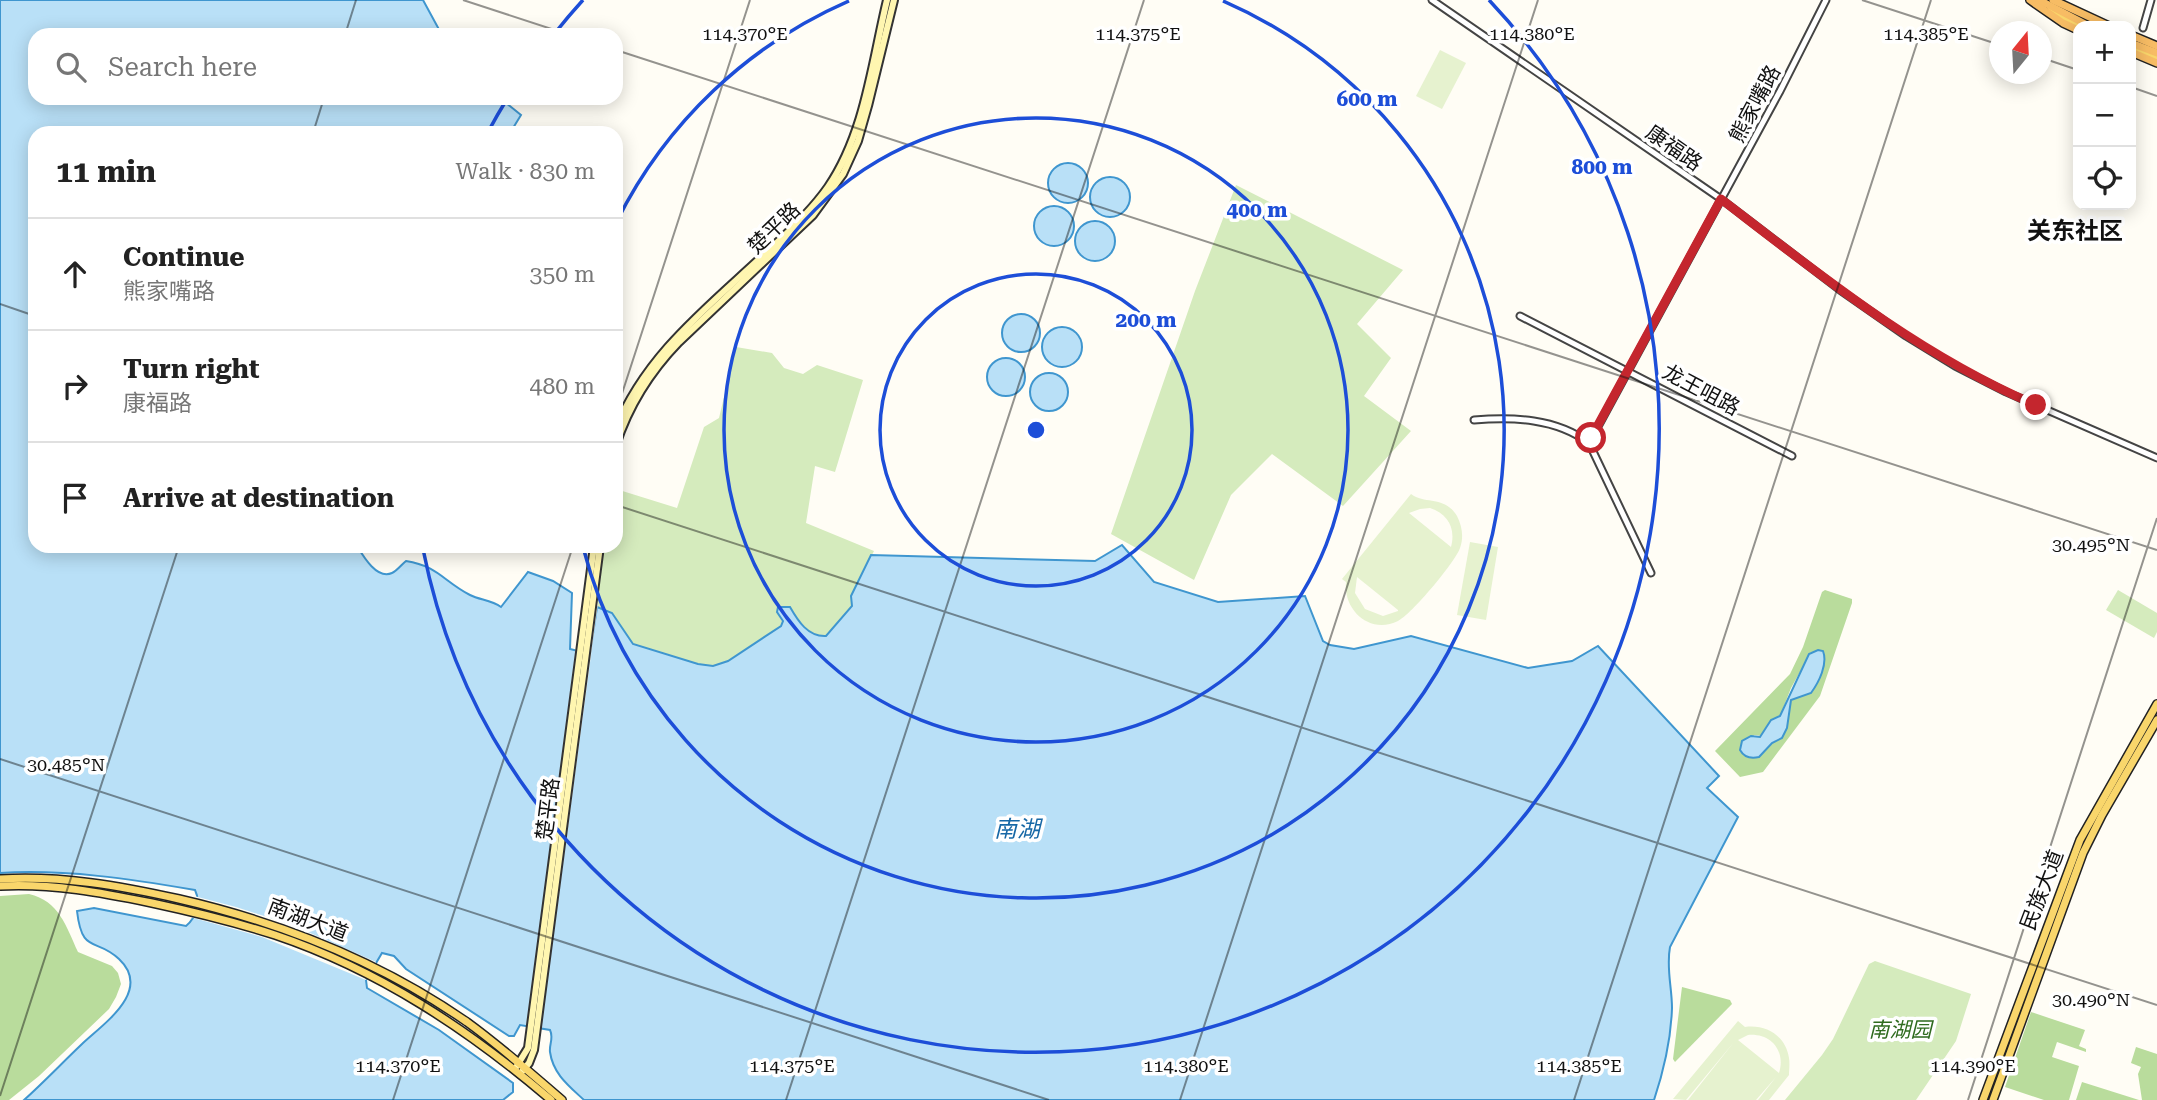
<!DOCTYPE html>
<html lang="en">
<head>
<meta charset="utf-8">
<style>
  body { margin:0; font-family:"Roboto Serif","Noto Sans SC",serif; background:#f6f6f6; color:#222 }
  .controls { position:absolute; right:21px; top:21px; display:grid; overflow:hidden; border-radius:14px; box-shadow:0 4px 18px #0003 }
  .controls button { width:63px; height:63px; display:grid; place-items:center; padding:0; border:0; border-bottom:2px solid #e0e0e0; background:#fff; color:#222; font:35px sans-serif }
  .compass { position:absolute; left:1989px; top:21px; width:63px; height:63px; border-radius:50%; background:#fff; box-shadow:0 4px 18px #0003; rotate:18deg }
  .stop { position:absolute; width:21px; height:21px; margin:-16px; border:5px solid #c4262e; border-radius:50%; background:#fff }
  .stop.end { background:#c4262e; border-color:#fff; box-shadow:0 2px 7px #0008 }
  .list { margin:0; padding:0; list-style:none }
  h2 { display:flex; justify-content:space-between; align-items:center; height:91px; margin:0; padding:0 28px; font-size:30px }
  h2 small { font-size:23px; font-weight:400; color:#767676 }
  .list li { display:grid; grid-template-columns:46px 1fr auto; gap:21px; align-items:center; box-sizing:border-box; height:112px; padding:0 28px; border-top:2px solid #e0e0e0 }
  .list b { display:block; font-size:26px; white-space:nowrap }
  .list p { margin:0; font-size:23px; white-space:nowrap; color:#767676 }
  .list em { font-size:23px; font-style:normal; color:#767676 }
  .icon { flex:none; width:38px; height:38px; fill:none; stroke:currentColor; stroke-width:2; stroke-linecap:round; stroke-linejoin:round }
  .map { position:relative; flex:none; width:2157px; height:1100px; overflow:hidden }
  .search { position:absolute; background:#fff; box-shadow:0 4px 18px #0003; left:28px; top:28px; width:595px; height:77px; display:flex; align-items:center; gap:18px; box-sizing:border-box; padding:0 24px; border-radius:21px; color:#767676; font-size:26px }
  .panel { position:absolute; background:#fff; box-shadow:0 4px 18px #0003; left:28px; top:126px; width:595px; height:427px; border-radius:21px }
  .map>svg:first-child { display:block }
  .green { fill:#d5ebbd }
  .forest { fill:#b9dc9c; fill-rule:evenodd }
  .pitch { fill:#e6f2cf; fill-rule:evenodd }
  .water { fill:#b9e0f7; stroke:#3f96cf; stroke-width:2 }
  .pier { fill:#fffdf5 }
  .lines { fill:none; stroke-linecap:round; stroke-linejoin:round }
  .tertiary-casing { stroke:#444; stroke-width:9 }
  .secondary-casing { stroke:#333; stroke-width:10 }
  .primary-casing { stroke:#222; stroke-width:10 }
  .trunk-casing { stroke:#222; stroke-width:10 }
  .tertiary { stroke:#fff; stroke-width:5 }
  .secondary { stroke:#fff6b0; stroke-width:6 }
  .primary { stroke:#f9d66b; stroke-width:7 }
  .trunk { stroke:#f7bc64; stroke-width:7 }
  .route { stroke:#c4262e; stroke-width:9 }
  .ticks { fill:none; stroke:#111; stroke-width:2; stroke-opacity:0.45 }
  .ring { fill:none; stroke:#1d4ed8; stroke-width:3.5 }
  .labels { text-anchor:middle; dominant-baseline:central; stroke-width:7; stroke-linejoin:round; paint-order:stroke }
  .street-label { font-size:21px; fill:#111; stroke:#fff }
  .park-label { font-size:21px; font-style:italic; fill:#2f6b1f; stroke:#fff }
  .water-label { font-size:23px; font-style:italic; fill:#1768a6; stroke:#fff }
  .quarter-label { font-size:24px; font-weight:bold; fill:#111; stroke:#fff }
  .ticks-label { font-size:18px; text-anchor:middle; fill:#111; stroke:#fff; stroke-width:7; stroke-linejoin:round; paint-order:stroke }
  .centre { fill:#1d4ed8; stroke:#fff; stroke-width:3.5 }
  .ring-label { font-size:21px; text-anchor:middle; font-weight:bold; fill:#1d4ed8; stroke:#fff; stroke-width:7; stroke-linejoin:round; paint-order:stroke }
</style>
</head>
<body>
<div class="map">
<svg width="2157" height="1100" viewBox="0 0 2157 1100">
  <rect width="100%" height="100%" fill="#fffdf5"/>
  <g class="green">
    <path d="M1236,185L1403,270L1357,324L1391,358L1364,396L1411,431L1343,506L1272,454L1231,495L1194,580L1111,534L1195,291Z"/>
    <path d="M736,347L772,353L784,368L803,374L817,365L863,380L835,472L815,466L806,523L874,551L851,596L852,606L826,636C808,636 799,621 790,607H778L777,612L783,623C775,632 725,665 713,666C700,667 645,652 634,645C618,634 618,612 597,607L604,546H616V489L677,508L704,427L719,418Z"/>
    <path d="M2118,590L2157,613V632L2154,638L2106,610Z"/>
    <path d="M1875,961L1971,994L1956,1041L1916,1100H1785L1822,1055L1833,1039L1869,964Z"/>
  </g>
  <g class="forest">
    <path d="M1825,590L1852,599V603L1820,696L1763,772L1740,777L1715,751L1790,674L1803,647L1822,592ZM1811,652L1814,689L1808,694L1791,700L1787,728L1782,738L1772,743L1757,758L1744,755L1754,735L1762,736L1771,720L1780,716L1791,688Z"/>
    <path d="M29,894C59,901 66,926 78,952L112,966L118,973L121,984L116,997L109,1009L39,1076L9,1100H0V896Z"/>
    <path d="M1682,987L1730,1000L1732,1004L1675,1062L1673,1059Z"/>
    <path d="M2031,1012L2085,1030L2079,1046L2086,1049V1052L2057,1042L2052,1057L2079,1066L2069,1100H2044L2005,1087Z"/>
    <path d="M2136,1047L2157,1054V1100H2142L2138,1074L2141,1067L2131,1063Z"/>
    <path d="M2082,1082L2139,1100H2076Z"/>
  </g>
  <g class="pitch">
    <path d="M1440,50L1466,63L1442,109L1416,96Z"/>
    <path d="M1411,494C1426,505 1444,495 1457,516C1462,526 1464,537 1460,548C1456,561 1411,615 1398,621C1370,635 1343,610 1346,582L1342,579ZM1430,508C1448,514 1456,528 1451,547L1409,513L1420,509ZM1357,577L1398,610V611L1383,616L1365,609L1355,593Z"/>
    <path d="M1470,542L1498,547L1486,620L1457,615Z"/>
    <path d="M1738,1021L1745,1027C1766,1024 1786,1036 1789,1058C1790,1064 1789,1070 1789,1075L1769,1100H1758L1776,1077L1756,1100H1688L1734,1042L1686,1100L1673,1099ZM1748,1035C1771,1033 1786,1051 1779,1073L1738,1040Z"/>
  </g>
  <g class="water">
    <path d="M0,0H423L442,35H35V98H500L521,115L510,133H35V546H357C363,556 377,580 392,573C397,571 402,564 406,561C438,566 443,581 470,595C480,600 491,600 501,607L528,572L553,581L572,593L570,649L590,654L597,607L612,613L633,644L698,664L713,666L728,661L781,626L783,621L777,612L778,607H790C798,621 808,637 826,636L852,606L851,596L871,555L1095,561L1122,545L1154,582L1218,602L1305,596L1323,641L1330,645L1354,649L1411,636L1528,668L1572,661L1598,646L1719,776L1707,788L1738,817L1670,947C1666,968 1672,987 1672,1008C1671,1039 1664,1070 1654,1100H584C569,1086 553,1074 550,1052C549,1044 554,1038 550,1030L520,1025L514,1036H509L406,969L394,956L382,953L366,980L367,988L439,1030L513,1083V1092L503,1100H24C44,1082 62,1063 82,1044C103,1024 153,991 119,959C96,937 82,955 77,911L94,908L186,926C196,918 201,902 195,890C131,879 65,869 0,873Z"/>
    <circle cx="1068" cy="183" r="20"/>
    <circle cx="1110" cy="197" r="20"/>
    <circle cx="1054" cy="226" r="20"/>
    <circle cx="1095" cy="241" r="20"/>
    <circle cx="1021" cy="333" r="19"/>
    <circle cx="1062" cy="347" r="20"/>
    <circle cx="1006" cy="377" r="19"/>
    <circle cx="1049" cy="392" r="19"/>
    <path d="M1818,650L1823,651C1828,664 1819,682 1811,693L1791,700L1787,728L1782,738L1772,743L1759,757C1751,759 1744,757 1740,750L1742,741L1751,736L1760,737L1771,720L1780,716L1809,654Z"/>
  </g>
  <g class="pier">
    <path d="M598,603L541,1028L527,1026L576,647L587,650L595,604Z"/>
    <path d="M194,896L236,907L292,925L376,962L366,980L262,937L190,917Z"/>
  </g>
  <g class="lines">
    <g class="tertiary-casing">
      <g id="tertiary">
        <path d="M1432,0L1721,199L1840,290L1906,336L1955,366L2006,392L2157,458"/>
        <path d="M2143,28L2151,0"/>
        <path d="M1520,316L1792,456"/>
        <path d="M1474,420C1513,417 1556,418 1589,443L1651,573"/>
        <path d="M1589,443L1780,91L1826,0"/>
      </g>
    </g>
    <g class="secondary-casing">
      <g id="secondary">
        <path d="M616,429C646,353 712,304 770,249C791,230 812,210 828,187C865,133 872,62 887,0"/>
        <path d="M616,445C629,405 650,372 679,342L813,215L843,174L858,141L868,106L894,0"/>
        <path d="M515,1069L528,1048L594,546"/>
        <path d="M520,1074L529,1063L534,1050L600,546"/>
      </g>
    </g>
    <g class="primary-casing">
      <g id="primary">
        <path d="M2050,11L2080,26"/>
        <path d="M2131,47L2157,58"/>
        <path d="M0,879C60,875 121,886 179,899C283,923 379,961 467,1022C500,1046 531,1073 562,1100"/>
        <path d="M0,886C51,883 103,893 152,903C194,912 235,922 275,935C379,970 469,1030 551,1100"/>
        <path d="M1983,1100L2080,840L2157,704"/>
        <path d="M1993,1100L2083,853L2102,815L2157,720"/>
      </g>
    </g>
    <g class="trunk-casing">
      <g id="trunk">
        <path d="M2030,0L2063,23L2078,30"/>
        <path d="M2039,0L2089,26"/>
        <path d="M2053,0L2109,26"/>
        <path d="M2131,35L2157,46"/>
        <path d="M2131,43L2157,53"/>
        <path d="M2131,52L2157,63"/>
      </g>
    </g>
    <use href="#tertiary" class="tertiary"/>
    <use href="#secondary" class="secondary"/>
    <use href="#primary" class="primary"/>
    <use href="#trunk" class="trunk"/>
  </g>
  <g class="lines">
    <path class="route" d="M1591,438L1721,199C1820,275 1919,355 2036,405"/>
  </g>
  <path class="ticks" d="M463,0L570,35M1862,0L2000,45M345,35L356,0M616,50L2157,550M2042,58L2078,70M2131,87L2157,96M313,133L324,98M0,304L35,316M616,412L750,0M616,505L2157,1005M0,759L1049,1100M0,1096L179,546M393,1100L573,546M786,1100L1144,0M1180,1100L1538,0M1574,1100L1931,0M1968,1100L2157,518"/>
  <g class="ring">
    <circle cx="1036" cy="430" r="156"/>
    <circle cx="1036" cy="430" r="312"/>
    <path d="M617 221A468 468 0 0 1 849 1M1223 1A468 468 0 1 1 583 547"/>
    <path d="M488 132A624 624 0 0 1 507 99M555 33A624 624 0 0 1 583 0M1489 0A624 624 0 1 1 423 549"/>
  </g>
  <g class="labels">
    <g class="street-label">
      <text transform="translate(1755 104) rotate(-62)">熊家嘴路</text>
      <text transform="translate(1674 148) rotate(35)">康福路</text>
      <text transform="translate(774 228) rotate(-44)">楚平路</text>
      <text transform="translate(1701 390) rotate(28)">龙王咀路</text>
      <text transform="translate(548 809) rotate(-83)">楚平路</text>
      <text transform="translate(2042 890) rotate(-69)">民族大道</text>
      <text transform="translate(308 920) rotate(21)">南湖大道</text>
    </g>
    <g class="park-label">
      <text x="1900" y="1030">南湖园</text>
    </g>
    <g class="water-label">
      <text x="1017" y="829">南湖</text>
    </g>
    <g class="quarter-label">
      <text x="2075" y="231">关东社区</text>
    </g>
  </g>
  <g class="ticks-label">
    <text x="745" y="40">114.370°E</text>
    <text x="1138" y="40">114.375°E</text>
    <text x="1532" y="40">114.380°E</text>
    <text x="1926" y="40">114.385°E</text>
    <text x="2091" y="551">30.495°N</text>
    <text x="66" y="771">30.485°N</text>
    <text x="2091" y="1006">30.490°N</text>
    <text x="1186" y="1072">114.380°E</text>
    <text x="398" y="1072">114.370°E</text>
    <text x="792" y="1072">114.375°E</text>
    <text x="1579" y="1072">114.385°E</text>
    <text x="1973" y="1072">114.390°E</text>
  </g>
  <circle cx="1036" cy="430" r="10" class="centre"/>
  <g class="ring-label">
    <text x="1367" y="106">600 m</text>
    <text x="1602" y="174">800 m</text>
    <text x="1257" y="217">400 m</text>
    <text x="1146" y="327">200 m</text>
  </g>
</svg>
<div class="controls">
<button>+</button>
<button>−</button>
<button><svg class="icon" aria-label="locate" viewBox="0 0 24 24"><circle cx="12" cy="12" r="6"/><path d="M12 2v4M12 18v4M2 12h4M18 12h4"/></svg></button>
</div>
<svg class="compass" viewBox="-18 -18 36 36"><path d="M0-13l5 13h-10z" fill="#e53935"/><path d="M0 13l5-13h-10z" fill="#767676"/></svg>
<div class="stop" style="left:1591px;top:438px"></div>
<div class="stop end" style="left:2036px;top:405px"></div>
<div class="search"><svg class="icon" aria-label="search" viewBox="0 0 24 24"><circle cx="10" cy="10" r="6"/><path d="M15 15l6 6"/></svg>Search here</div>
<section class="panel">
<h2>11 min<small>Walk · 830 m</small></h2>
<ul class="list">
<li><svg class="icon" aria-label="ahead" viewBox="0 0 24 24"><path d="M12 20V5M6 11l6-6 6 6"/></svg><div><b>Continue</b><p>熊家嘴路</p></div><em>350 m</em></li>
<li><svg class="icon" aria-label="right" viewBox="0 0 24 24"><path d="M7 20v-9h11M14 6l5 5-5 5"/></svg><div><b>Turn right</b><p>康福路</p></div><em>480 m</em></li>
<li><svg class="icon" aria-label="arrive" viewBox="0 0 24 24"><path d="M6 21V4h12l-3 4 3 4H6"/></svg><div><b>Arrive at destination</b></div></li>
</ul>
</section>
</div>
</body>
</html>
